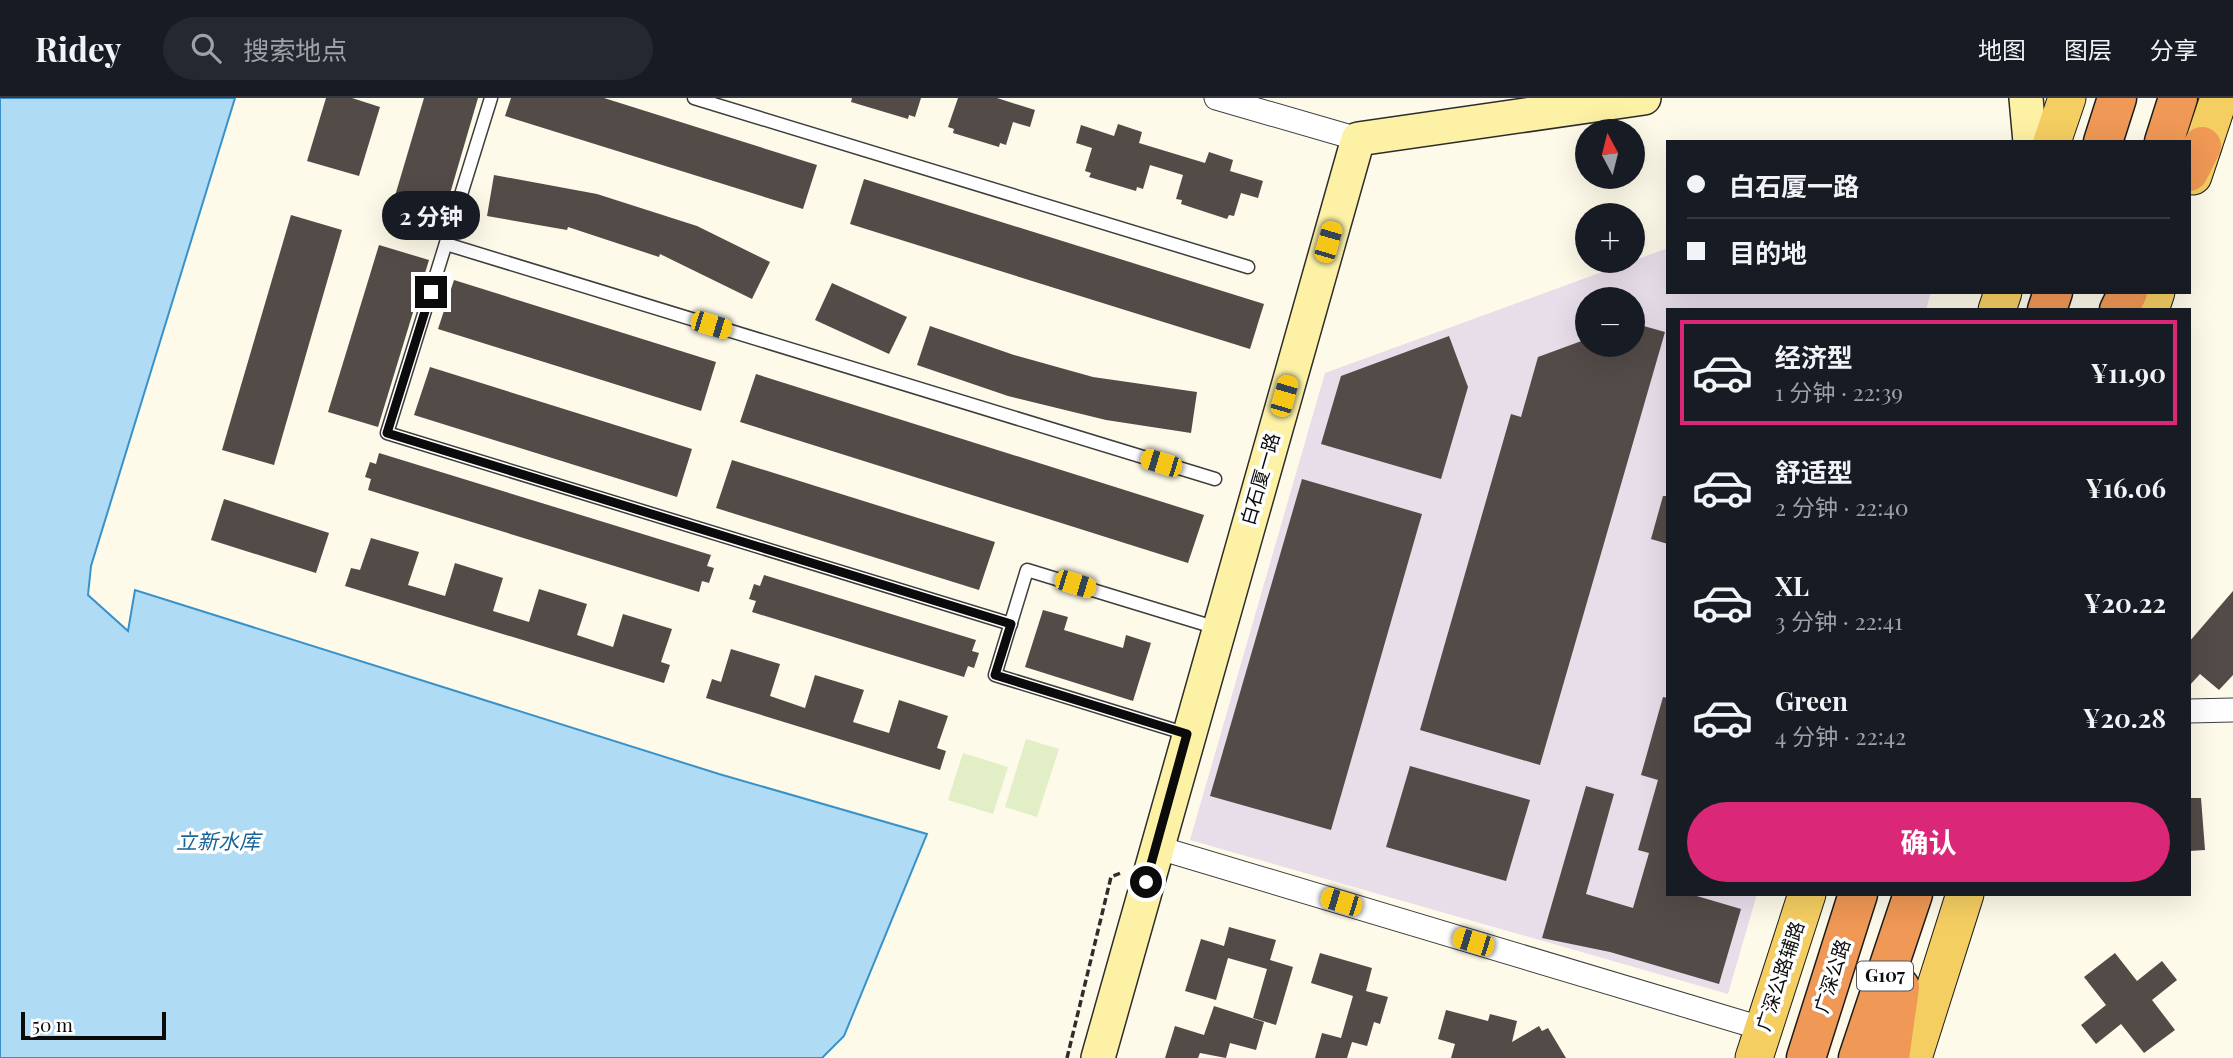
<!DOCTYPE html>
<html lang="zh">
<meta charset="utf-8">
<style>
:root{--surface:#171b24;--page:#242831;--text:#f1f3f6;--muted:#9ea1a6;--line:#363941;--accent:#db2777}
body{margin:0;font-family:"Playfair Display","Noto Sans SC",serif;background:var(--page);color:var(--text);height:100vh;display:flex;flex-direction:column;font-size:26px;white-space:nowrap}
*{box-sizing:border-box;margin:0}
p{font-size:23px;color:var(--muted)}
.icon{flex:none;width:38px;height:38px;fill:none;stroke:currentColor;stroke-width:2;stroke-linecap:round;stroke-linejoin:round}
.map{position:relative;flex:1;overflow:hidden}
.sheet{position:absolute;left:1666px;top:210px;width:525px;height:588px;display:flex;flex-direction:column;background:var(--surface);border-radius:0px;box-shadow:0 7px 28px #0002}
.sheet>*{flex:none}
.guide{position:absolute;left:1666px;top:42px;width:525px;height:154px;border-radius:0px;box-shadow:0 7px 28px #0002;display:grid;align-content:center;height:154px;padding:0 21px;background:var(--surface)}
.needle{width:46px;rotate:353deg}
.fabs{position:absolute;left:1575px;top:21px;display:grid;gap:14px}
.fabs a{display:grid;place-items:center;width:70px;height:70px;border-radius:50%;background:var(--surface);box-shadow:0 7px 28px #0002;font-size:35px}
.scale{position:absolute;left:21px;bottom:18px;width:145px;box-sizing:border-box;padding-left:7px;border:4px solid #0b0b0b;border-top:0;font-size:19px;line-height:24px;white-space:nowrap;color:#0b0b0b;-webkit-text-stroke:5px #fff;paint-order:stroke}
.end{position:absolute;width:32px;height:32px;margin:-16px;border:9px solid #0b0b0b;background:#fff;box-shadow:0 0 0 4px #fff}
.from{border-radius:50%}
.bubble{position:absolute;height:49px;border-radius:24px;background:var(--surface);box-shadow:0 7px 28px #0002;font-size:23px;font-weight:700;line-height:49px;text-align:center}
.car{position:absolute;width:21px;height:42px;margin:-21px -10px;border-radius:9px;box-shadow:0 0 5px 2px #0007;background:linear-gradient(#f5c518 24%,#345 0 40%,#f5c518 0 76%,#345 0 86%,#f5c518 0)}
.guide b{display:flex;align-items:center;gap:24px;height:66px;font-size:26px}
.guide b+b{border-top:2px solid var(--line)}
.guide i{width:18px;height:18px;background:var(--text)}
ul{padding:12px 0 0;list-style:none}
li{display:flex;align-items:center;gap:21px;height:105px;margin:0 14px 10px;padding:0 7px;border:4px solid transparent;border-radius:0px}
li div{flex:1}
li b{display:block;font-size:26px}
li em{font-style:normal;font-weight:700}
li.on{border-color:var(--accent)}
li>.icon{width:63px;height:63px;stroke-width:1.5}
.primary-button{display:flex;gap:14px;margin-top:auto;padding:14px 21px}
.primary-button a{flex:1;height:80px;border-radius:42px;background:var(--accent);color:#fff;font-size:28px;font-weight:700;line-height:80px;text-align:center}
header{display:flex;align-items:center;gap:42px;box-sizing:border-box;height:98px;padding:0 35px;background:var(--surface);border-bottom:2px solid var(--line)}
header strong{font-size:33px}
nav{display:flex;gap:38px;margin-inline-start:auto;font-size:24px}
.search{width:490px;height:63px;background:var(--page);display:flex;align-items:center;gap:18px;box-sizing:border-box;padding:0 24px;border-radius:38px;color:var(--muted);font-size:26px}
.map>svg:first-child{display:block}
.industrial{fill:#e8deea;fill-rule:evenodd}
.pitch{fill:#e1eec6}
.water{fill:#afdcf4;stroke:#3892c9;stroke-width:2}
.building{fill:#534b47}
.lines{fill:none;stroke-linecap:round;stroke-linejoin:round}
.lane-casing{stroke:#3e3e3e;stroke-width:15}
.street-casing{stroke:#3e3e3e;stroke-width:25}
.secondary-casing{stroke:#2d2d2d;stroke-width:36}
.primary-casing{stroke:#1c1c1c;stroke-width:39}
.highway-casing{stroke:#1c1c1c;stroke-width:41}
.path{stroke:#2d2d2d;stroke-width:3.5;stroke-dasharray:7 3.5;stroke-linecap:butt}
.lane{stroke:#fff;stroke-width:12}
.street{stroke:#fff;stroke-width:23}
.secondary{stroke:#fdf1a5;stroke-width:33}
.primary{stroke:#f5ce62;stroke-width:37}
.highway{stroke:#f09855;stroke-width:38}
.route{stroke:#0b0b0b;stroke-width:9}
.labels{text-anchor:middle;stroke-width:7;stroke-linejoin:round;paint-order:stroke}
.shield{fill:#fff;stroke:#545454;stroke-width:2}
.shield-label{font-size:18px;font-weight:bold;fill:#0b0b0b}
.street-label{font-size:19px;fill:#0b0b0b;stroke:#fff}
.water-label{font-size:21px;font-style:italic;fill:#186398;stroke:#fff}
</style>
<header>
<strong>Ridey</strong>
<div class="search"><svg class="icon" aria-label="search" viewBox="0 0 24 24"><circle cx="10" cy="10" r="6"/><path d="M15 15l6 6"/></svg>搜索地点</div>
<nav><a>地图</a><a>图层</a><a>分享</a></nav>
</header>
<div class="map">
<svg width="2233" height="960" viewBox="0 0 2233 960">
<rect width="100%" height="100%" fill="#fefae9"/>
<!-- industrial -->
<path class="industrial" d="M1668 150V194H1931L1926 212H1668V796H1757L1728 896 1190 742 1325 275ZM1587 201H1633V247H1587Z"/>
<!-- pitch -->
<g class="pitch">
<path d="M1026 641 1059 651 1037 719 1005 709Z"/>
<path d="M963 655 1008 669 993 716 948 702Z"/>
</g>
<!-- water -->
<path class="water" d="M0 0H235L91 468 88 497 128 533 135 492 719 676 927 736 844 938 822 960H0Z"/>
<!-- building -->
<g class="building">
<path d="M326 0H352L380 9 359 78 307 63Z"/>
<path d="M424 0H478L442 123 392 108Z"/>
<path d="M511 0H604L817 67 803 111 505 18Z"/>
<path d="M852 0H921L915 19 909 17 908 21 851 4Z"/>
<path d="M958 0H997L1035 12 1030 29 1013 24 1006 47 1000 45 999 49 953 35 954 31 948 29Z"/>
<path d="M1118 26 1142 34 1139 45 1205 65 1209 54 1233 62 1230 73 1263 83 1258 100 1241 95 1234 118 1229 117 1227 121 1181 106 1182 102 1176 101 1183 77 1150 67 1143 91 1137 89 1136 93 1089 79 1091 75 1085 73 1092 50 1076 45 1081 27 1114 38Z"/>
<path d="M494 77 597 96 697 128 770 164 752 201 660 156 659 159 568 129 567 132 487 118Z"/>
<path d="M864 81 1264 206 1250 251 850 126Z"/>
<path d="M291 117 342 132 274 367 222 352Z"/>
<path d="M379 147 429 162 378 329 328 314Z"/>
<path d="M454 182 716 264 701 313 438 231Z"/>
<path d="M832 185 907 219 889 256 815 222Z"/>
<path d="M1633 225 1665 234 1540 667 1420 632 1511 316 1521 319 1538 259 1587 241V247H1633Z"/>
<path d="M930 228 1014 257 1093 279 1197 294 1191 335 1106 322 1008 298 917 267Z"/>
<path d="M1449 238 1468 289 1441 381 1321 346 1341 278Z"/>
<path d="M430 269 692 351 677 399 414 317Z"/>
<path d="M756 276 1204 417 1188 465 740 324Z"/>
<path d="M379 355 711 457 707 468 714 470 709 485 702 483 699 494 368 392 371 381 365 379 370 364 376 366Z"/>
<path d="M732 362 995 444 979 492 716 410Z"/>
<path d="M1302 381 1422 416 1331 732 1210 698Z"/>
<path d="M1663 398H1668V446L1651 441Z"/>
<path d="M224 401 329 435 316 475 211 442Z"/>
<path d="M371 440 419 454 408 487 445 498 455 465 503 480 493 513 529 524 539 491 587 506 577 537 613 549 623 516 672 531 661 564 670 567 664 585 345 488 351 470 360 472Z"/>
<path d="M764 477 976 542 972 553 979 555 974 570 968 568 964 579 752 514 756 503 749 501 754 486 760 488Z"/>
<path d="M2233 493V577L2219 592 2200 576 2189 588V544Z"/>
<path d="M1043 512 1068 519 1064 532 1123 550 1126 537 1151 545 1133 603 1025 569Z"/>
<path d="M731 551 780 566 770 598 805 610 815 577 864 592 853 624 889 635 899 602 948 618 937 650 946 653 940 672 706 600 712 581 721 584Z"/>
<path d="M1663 599 1668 600V796H1690L1741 811 1719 886 1610 854 1542 840 1586 688 1614 696 1586 796 1633 810 1649 755 1638 752 1658 682 1641 677Z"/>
<path d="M1410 668 1530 702 1506 783 1386 749Z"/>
<path d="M2189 700H2201L2205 752 2189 753Z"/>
<path d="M1229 829 1276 842 1270 862 1293 869 1276 927 1253 920 1267 871 1228 860 1216 902 1185 893 1201 841 1224 848Z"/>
<path d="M1320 855 1372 870 1366 893 1388 899 1380 926 1374 924 1367 948 1352 944 1347 960H1315L1322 935 1341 940 1353 898 1311 885Z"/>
<path d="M2115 855 2137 883 2162 863 2177 882 2152 902 2175 932 2144 955 2121 926 2096 946 2081 927 2106 907 2084 879Z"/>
<path d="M1214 908 1264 924 1256 952 1230 945 1226 960 1200 955 1198 960H1165L1175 928 1204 937Z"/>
<path d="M1446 912 1488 923 1490 916 1517 923 1512 944 1539 928 1542 933 1548 930 1566 960H1451L1455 946 1438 941Z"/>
</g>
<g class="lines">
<!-- lane casing -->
<g class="lane-casing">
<g id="lane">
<path d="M491 0 387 335 1011 526"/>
<path d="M694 0 1248 169"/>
<path d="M446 146 1215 381"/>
<path d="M1187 636 995 577 1027 472 1217 530"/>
</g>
</g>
<!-- street casing -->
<g class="street-casing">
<g id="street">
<path d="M1216 0 1358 41"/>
<path d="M2189 613 2233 612"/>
<path d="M1156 749 1764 931"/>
</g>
</g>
<!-- secondary casing -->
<g class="secondary-casing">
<g id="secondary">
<path d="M2026 0 2030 44"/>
<path d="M1098 960 1358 41 1644 0"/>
</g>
</g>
<!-- primary casing -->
<g class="primary-casing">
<g id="primary">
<path d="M2052 44 2067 0"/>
<path d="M2193 78 2219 0"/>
<path d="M1997 212 2003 194"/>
<path d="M2150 212 2156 194"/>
<path d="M1754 960 1807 796"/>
<path d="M1913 960 1965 796"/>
</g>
</g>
<!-- highway casing -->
<g class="highway-casing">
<g id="highway">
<path d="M2103 44 2117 0"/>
<path d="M2164 44 2178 0"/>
<path d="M2189 74 2202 48"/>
<path d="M2047 212 2053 194"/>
<path d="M2119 212 2128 194"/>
<path d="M1806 960 1858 796"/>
<path d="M1858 960 1913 796"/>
<path d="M1890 960 1900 889"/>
</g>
</g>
<!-- path -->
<path class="path" d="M1067 960 1111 779 1123 774"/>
<!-- lane -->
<use href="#lane" class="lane"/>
<!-- street -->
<use href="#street" class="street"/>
<!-- secondary -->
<use href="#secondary" class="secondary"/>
<!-- primary -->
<use href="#primary" class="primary"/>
<!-- highway -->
<use href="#highway" class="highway"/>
</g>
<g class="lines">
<!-- route -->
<path class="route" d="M431 194 387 335 1011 526 995 577 1187 636 1146 784"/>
</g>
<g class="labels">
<!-- shield labels -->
<rect class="shield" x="1857" y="863.5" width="56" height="29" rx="5"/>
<g class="shield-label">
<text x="1885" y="884">G107</text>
</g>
<!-- street labels -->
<g class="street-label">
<text transform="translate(1260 381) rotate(-74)" y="7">白石厦一路</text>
<text transform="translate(1780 878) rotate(-72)" y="7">广深公路辅路</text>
<text transform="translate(1832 878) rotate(-72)" y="7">广深公路</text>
</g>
<!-- water labels -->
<g class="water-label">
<text x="218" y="751">立新水库</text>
</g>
</g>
</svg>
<div class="fabs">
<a><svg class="needle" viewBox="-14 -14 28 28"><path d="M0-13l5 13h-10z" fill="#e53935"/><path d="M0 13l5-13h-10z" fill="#9ea1a6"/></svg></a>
<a>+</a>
<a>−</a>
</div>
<div class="scale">50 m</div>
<i class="end from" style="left:1146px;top:784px"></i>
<i class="end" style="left:431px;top:194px"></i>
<div class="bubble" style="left:382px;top:93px;width:98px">2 分钟</div>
<i class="car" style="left:1328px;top:144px;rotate:16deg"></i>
<i class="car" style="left:711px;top:227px;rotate:107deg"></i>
<i class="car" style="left:1284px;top:298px;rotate:16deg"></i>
<i class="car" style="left:1161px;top:365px;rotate:287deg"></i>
<i class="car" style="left:1075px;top:486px;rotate:107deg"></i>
<i class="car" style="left:1341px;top:804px;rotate:287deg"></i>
<i class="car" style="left:1473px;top:844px;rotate:287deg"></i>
<div class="guide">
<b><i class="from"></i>白石厦一路</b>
<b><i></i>目的地</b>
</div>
<section class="sheet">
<ul>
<li class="on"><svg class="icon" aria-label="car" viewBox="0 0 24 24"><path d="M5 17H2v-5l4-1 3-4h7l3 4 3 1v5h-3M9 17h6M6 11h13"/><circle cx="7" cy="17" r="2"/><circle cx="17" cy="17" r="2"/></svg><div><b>经济型</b><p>1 分钟 · 22:39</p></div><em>¥11.90</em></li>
<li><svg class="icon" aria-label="car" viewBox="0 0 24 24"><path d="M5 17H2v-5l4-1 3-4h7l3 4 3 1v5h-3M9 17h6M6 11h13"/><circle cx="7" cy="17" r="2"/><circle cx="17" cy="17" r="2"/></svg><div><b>舒适型</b><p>2 分钟 · 22:40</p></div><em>¥16.06</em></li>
<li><svg class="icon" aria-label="car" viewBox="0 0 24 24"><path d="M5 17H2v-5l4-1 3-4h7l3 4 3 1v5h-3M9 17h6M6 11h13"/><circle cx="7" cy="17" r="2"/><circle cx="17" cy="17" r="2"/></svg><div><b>XL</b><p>3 分钟 · 22:41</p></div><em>¥20.22</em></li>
<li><svg class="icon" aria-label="car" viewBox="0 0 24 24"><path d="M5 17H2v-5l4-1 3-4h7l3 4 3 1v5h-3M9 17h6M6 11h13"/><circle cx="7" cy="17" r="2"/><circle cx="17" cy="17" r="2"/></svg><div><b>Green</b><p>4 分钟 · 22:42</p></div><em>¥20.28</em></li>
</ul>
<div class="primary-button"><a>确认</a></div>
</section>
</div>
